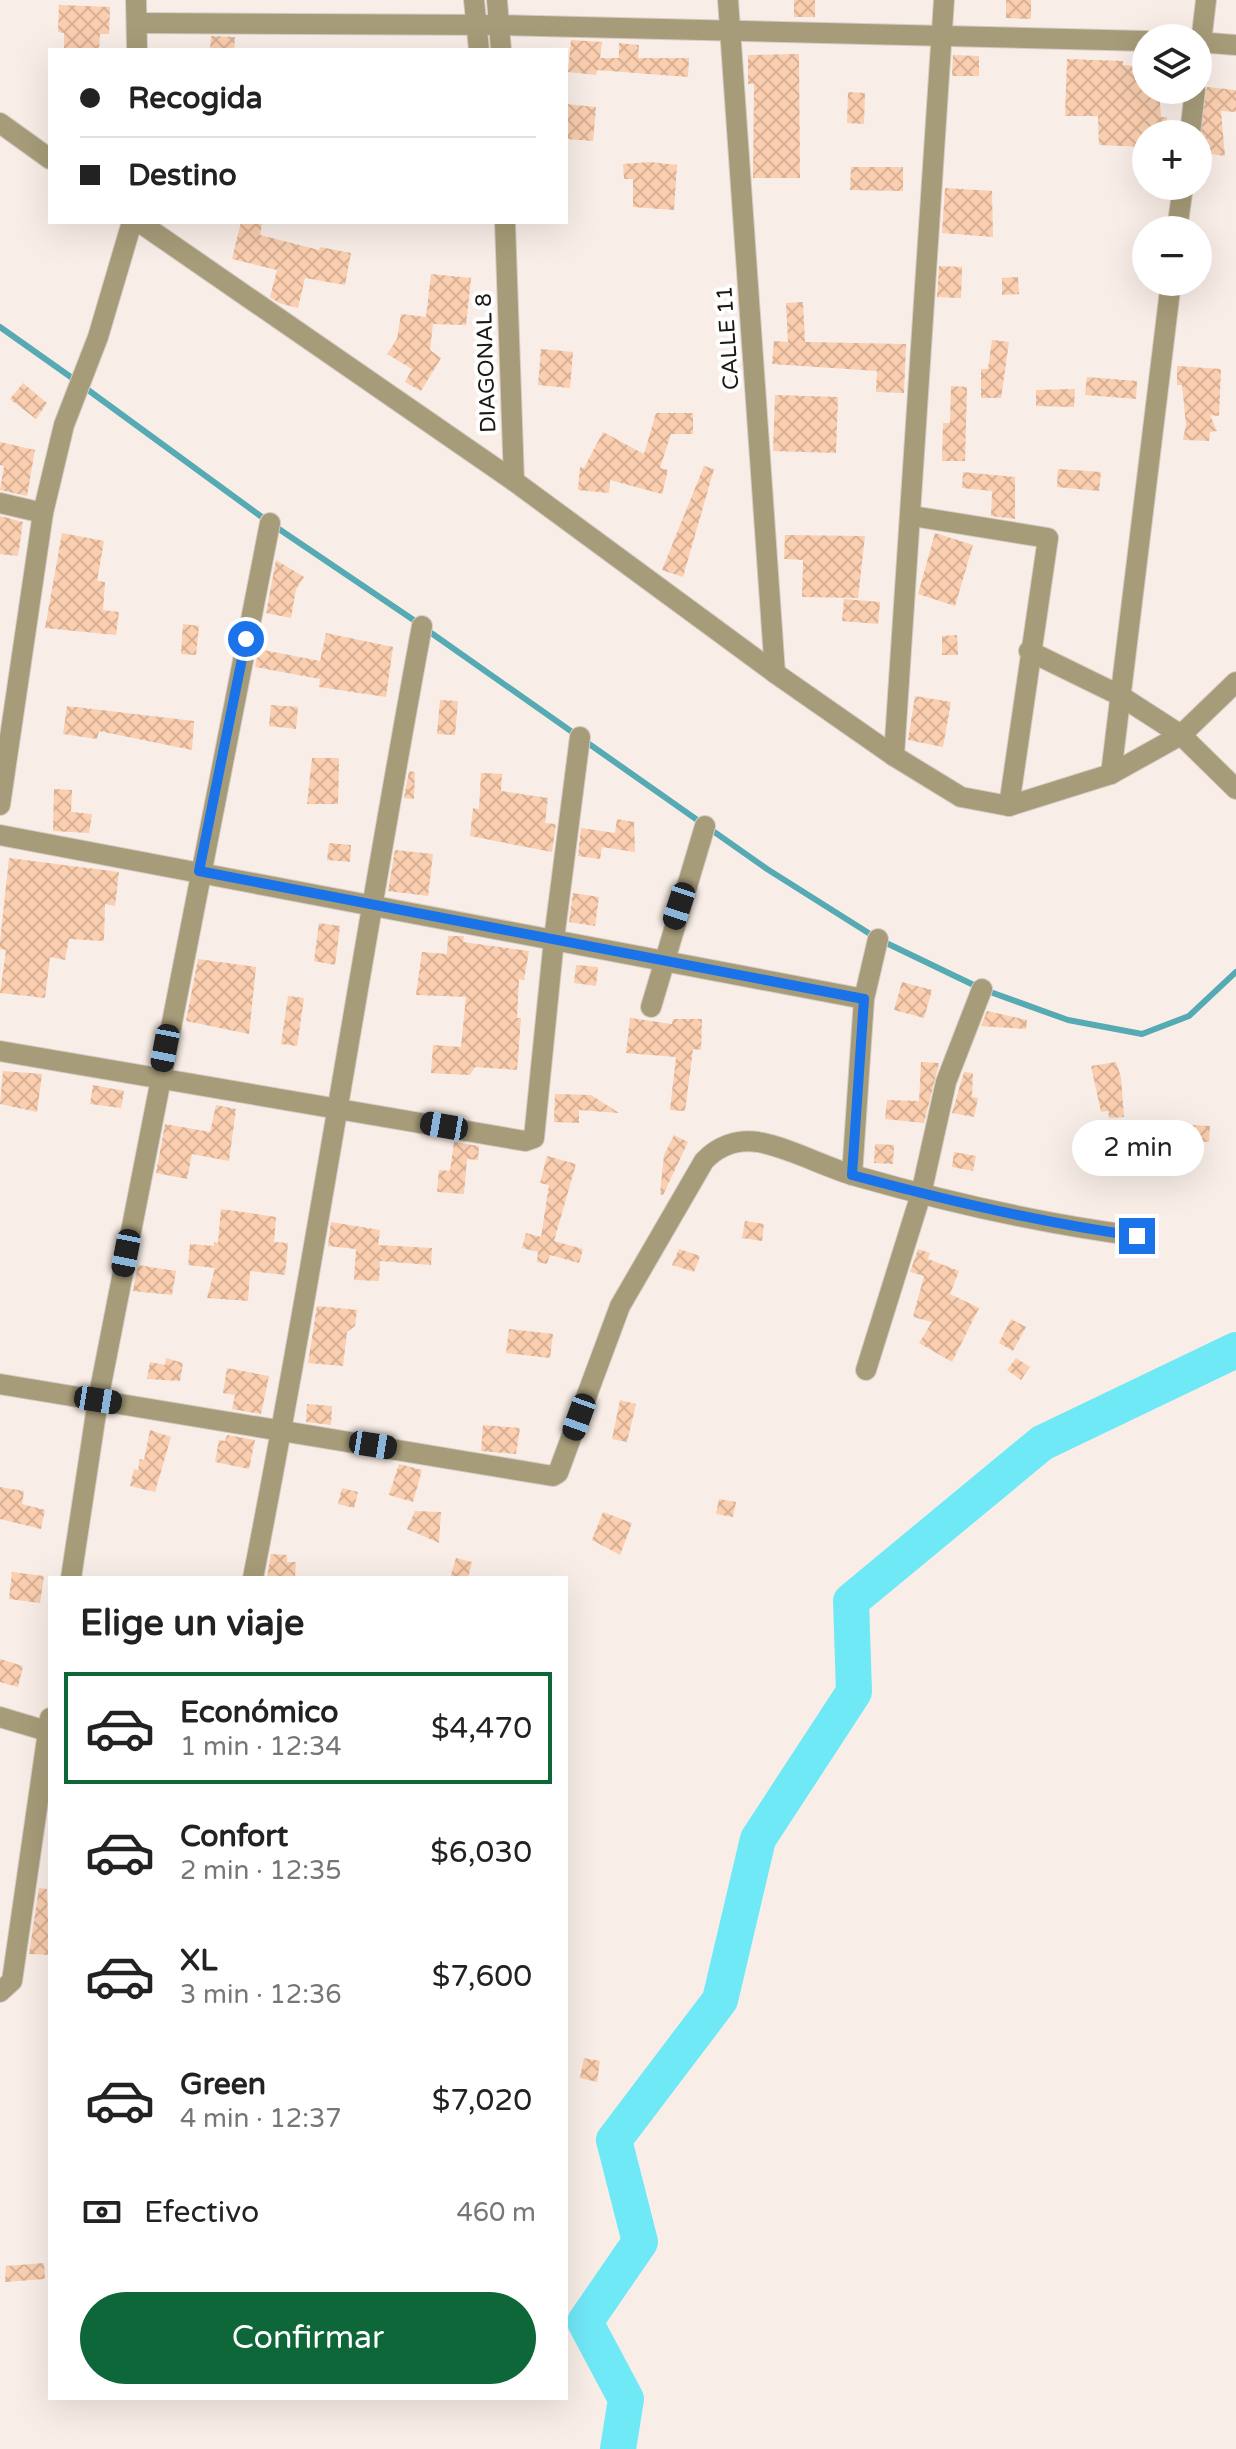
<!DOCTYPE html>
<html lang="es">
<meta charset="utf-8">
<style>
:root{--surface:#fff;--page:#f2f2f2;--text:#222;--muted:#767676;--line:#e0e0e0;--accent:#0e6739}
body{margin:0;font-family:"Varela Round",sans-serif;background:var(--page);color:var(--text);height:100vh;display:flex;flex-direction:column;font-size:30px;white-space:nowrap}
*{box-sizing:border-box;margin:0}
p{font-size:26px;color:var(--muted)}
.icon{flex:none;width:44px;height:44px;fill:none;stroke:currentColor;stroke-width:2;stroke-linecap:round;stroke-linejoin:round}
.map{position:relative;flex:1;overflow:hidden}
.panel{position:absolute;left:48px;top:1576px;width:520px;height:824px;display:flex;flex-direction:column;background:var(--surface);border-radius:0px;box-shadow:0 8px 32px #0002}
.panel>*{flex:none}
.guide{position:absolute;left:48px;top:48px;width:520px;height:176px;border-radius:0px;box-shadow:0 8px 32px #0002;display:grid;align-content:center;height:176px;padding:0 32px;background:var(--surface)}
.controls{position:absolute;left:1132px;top:24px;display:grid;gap:16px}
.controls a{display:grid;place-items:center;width:80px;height:80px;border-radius:50%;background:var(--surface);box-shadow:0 8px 32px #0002;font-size:40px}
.end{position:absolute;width:36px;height:36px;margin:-18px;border:10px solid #1a73e8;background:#fff;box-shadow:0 0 0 4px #fff}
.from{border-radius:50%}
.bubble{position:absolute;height:56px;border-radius:28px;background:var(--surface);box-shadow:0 8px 32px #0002;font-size:26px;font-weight:600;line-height:56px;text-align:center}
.car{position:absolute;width:24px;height:48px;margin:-24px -12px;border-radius:10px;box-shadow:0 0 6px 2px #0007;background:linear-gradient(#222 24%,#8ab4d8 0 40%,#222 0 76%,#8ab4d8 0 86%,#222 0)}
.guide b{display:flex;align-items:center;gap:28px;height:76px;font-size:30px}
.guide b+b{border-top:2px solid var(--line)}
.guide i{width:20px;height:20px;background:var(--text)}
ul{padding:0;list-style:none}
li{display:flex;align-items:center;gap:24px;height:112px;margin:0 16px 12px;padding:0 16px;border:4px solid transparent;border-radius:0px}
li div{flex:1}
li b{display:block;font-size:30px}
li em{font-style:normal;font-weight:600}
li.active{border-color:var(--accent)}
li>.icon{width:72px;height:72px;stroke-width:1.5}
h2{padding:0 32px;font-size:36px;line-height:96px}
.pay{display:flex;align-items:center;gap:20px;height:88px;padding:0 32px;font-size:30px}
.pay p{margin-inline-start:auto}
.cta{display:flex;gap:16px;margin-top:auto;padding:16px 32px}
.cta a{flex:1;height:92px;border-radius:48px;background:var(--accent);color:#fff;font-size:32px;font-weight:600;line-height:92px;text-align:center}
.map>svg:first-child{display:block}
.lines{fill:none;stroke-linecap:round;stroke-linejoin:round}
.stream{stroke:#56aab3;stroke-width:6}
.river{stroke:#70e9f7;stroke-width:36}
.building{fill:url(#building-cross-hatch)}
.minor-casing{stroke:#d5ccc5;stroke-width:22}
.minor{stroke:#a79c79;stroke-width:20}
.route{stroke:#1a73e8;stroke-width:10}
.labels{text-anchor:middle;stroke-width:8;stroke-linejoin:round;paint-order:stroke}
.street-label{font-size:22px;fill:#1b1815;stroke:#fff}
</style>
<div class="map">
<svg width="1236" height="2449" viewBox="0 0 1236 2449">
<defs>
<pattern id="building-cross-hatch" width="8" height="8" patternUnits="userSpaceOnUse" patternTransform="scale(2)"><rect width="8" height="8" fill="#faceae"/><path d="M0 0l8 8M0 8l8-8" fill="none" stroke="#d6b095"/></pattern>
</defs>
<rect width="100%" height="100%" fill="#f9eee7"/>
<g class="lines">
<!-- stream -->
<g class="stream">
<path d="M0 327 75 380"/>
<path d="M84 387 270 523 418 623"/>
<path d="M427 630 767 869 878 939 982 989 1068 1020 1142 1034 1189 1016 1236 972"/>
</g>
<!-- river -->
<path class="river" d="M618 2449 626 2399 585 2322 640 2242 614 2140 720 2000 758 1839 854 1692 851 1601 1042 1443 1236 1350"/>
</g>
<!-- building -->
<g class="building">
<rect x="794" y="0" width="21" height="17"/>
<path d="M1006 0H1031V19L1006 18Z"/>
<path d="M59 5 110 7 109 34H100L99 50H64V33L58 32Z"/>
<path d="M211 36 235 37 234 50H210Z"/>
<path d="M571 40 602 42 600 58H619V43L639 45 638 58H689L688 77 597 70 596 75 568 72Z"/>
<path d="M799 54 800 178H753L754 84H748V55Z"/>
<path d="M953 55 979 56V76H952Z"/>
<path d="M1067 59 1123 61V65L1146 67V90H1159L1161 117H1167L1166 134H1146V147L1099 145 1098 116H1065Z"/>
<path d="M1207 87 1236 90V112L1221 111 1225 156 1198 152Z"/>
<path d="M848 92 865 93 864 124 847 123Z"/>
<path d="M566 104 596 107 593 141 566 139Z"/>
<path d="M650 162 677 165 674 210 633 207V179H624L623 164Z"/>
<path d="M851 167H903V191L850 190Z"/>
<path d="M945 188 992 191 993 237 942 233Z"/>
<path d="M241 222 262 224 260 235 319 250 320 247 351 253 345 285 305 278 298 308 279 303 270 297 277 270 232 259Z"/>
<path d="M939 266 962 267 961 298 937 297Z"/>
<path d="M431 274 471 278 466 325 433 324 430 350 441 358 421 391 405 382 412 369 387 354 397 339 401 314 426 317Z"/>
<path d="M1018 277 1019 294 1002 295V278Z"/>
<path d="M803 302 805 342 906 344 904 393 876 392 877 371 772 364 774 341 788 342 786 303Z"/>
<path d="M992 340 1009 342 1001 398H981V369H988Z"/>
<path d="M541 349 573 352 570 388 538 385Z"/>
<path d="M1177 366 1221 369 1219 416 1210 415 1217 431 1210 432 1209 441 1183 440 1186 424 1182 385H1177Z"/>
<path d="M1087 377 1137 381 1136 399 1085 395Z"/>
<path d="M23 383 47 403 36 419 10 399Z"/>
<path d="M951 386 967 387 965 461H942L943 423H950Z"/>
<path d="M1075 389 1074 407 1036 406V390Z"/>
<path d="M775 395 838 397 836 453 773 451Z"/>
<path d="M656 413H693V434H671L660 468 668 470 662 494 610 480 609 493 578 490 580 467 584 468 603 432 644 454Z"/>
<path d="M0 442 35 450 27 496 0 490 4 466 0 465Z"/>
<path d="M704 466 714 469 683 577 662 570Z"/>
<path d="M1058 469 1101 472 1099 491 1057 487Z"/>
<path d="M963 472 1015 477V519L991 516 992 491 962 488Z"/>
<path d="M0 516 23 522 18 556 0 554Z"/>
<path d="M62 533 104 541 97 581 105 582 103 610 119 612 116 635 45 628Z"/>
<path d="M935 533 973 545 955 606 918 594Z"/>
<path d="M785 535 865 536 858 598 802 597 803 560 784 559Z"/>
<path d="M276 560 304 577 296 589 291 618 266 613Z"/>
<path d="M844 599 880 602 878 624 842 621Z"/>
<path d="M183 624 199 626 196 655 181 654Z"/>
<path d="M326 633 393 647 386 697 319 687 320 679 255 667 258 649 320 661Z"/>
<path d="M957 635 958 655H942V636Z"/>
<path d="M915 696 951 702 943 747 908 740Z"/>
<path d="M440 700 458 701 455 735 437 734Z"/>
<path d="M271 705 298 707 296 729 269 726Z"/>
<path d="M67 706 194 721 192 750 99 731 97 739 63 734Z"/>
<path d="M312 758H339L338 804H307Z"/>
<path d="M409 771 415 772 414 799 404 798Z"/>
<path d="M481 773 502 774 501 791 548 798 545 823 556 824 552 852 470 836 473 808 479 809Z"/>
<path d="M54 789 72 790 71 812 92 814 89 833 53 831Z"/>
<path d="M617 819 634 822 635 852 602 847 600 859 578 856 581 828 615 833Z"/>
<path d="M329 843 351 845 350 862 327 860Z"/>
<path d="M395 850 433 854 428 896 388 891Z"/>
<path d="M9 858 119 872 115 906 105 904 104 941 69 939 65 960 50 957 45 998 0 993 6 950 0 949V942Z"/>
<path d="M573 893 599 897 595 926 569 922Z"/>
<path d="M319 923 340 926 335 965 314 961Z"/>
<path d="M448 936H464L463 942 529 951 524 980 519 979 517 1018H521L517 1070 475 1067 470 1075 431 1073 433 1045 461 1047 466 997 416 995 422 952 447 954Z"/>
<path d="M198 959 256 967 249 1034 186 1021Z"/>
<path d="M576 965 598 967 596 986 574 983Z"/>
<path d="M902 982 932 990 924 1018 894 1010Z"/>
<path d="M288 996 304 998 297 1046 281 1044Z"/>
<path d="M987 1011 1027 1020 1026 1029 981 1026Z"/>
<path d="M630 1018 672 1024 673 1019H702L701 1050 693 1049 685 1111 670 1110 676 1057 626 1053Z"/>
<path d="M921 1062 939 1063 924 1123 885 1119 887 1100 919 1101Z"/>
<path d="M1116 1062 1121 1077 1124 1117 1109 1118 1108 1111 1101 1112 1091 1066Z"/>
<path d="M3 1071 42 1074 37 1112 0 1104Z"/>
<path d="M964 1072 973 1073 972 1097 978 1098 974 1117 952 1113Z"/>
<path d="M93 1085 124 1091 121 1108 90 1104Z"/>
<path d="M555 1094 591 1095 619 1113 579 1110V1123L554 1122Z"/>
<path d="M216 1105 236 1109 229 1161 192 1154 187 1179 156 1173 165 1124 210 1132Z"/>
<path d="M1192 1125 1210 1126 1209 1142 1191 1141Z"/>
<path d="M674 1135 688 1142 663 1195 660 1194 664 1155Z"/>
<path d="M454 1142 479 1146 478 1160 467 1159 464 1194 437 1192 439 1170 450 1171Z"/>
<path d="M875 1144 894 1145 893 1164 874 1163Z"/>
<path d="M954 1152 976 1156 973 1171 952 1167Z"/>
<path d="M547 1156 576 1164 554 1241 583 1249 579 1263 550 1255 547 1264 537 1262 538 1252 522 1248 526 1233 541 1237 549 1185 540 1183Z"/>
<path d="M221 1209 276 1217 274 1242 288 1243 285 1275 250 1271 248 1301 207 1298 215 1268 188 1265 190 1244 214 1246V1242L218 1243Z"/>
<path d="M745 1221 764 1224 762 1241 742 1238Z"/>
<path d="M331 1222 380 1230 378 1245 432 1248 431 1265 380 1261 379 1281 354 1280 356 1249 328 1246Z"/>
<path d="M679 1249 700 1256 694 1272 672 1265Z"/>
<path d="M918 1249 930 1253 928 1259 959 1271 950 1294 979 1308 952 1362 919 1343 932 1322 913 1317 924 1276 910 1272Z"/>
<path d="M138 1265 176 1271 172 1295 133 1291Z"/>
<path d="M317 1306 357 1310 355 1326 347 1332 343 1366 308 1363Z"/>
<path d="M1011 1319 1026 1327 1013 1351 999 1343Z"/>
<path d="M509 1329 553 1334 550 1358 506 1353Z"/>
<path d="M166 1358 183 1363 180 1381 147 1379 150 1362 165 1365Z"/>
<path d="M1016 1358 1030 1367 1021 1380 1007 1370Z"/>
<path d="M227 1368 269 1376 261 1414 232 1409 235 1395 223 1393Z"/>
<path d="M620 1400 636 1404 627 1442 612 1439Z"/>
<path d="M307 1404 332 1406 331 1425 306 1422Z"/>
<path d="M483 1425 520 1428 516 1454 481 1451Z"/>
<path d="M150 1430 171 1437 155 1492 130 1486 134 1469 138 1470 140 1459 144 1460Z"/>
<path d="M227 1435 255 1440 249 1469 215 1462 219 1440 225 1441Z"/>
<path d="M399 1464 422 1470 413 1502 389 1495Z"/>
<path d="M0 1487 24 1491 22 1504 45 1510 41 1529 0 1519Z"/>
<path d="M342 1488 358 1492 354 1508 338 1504Z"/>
<path d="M719 1499 736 1502 733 1517 716 1514Z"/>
<path d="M415 1511 441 1512 439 1543 407 1529Z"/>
<path d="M603 1512 632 1523 620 1555 592 1540Z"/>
<path d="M271 1554 287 1555V1562H296L295 1578H267Z"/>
<path d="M456 1558 472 1562 468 1578H450Z"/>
<path d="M12 1572 44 1576 40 1603 9 1599Z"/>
<path d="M0 1659 23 1666 18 1687 0 1682Z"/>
<path d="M39 1888 47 1889 49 1955 29 1954Z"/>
<path d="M584 2058 600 2061 597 2082 580 2078Z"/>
<path d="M44 2263 45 2279 5 2282 6 2266Z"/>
</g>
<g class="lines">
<!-- minor casing -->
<g class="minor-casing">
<g id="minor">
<path d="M136 0 137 50"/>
<path d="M474 0 479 50"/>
<path d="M497 0 501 50"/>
<path d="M728 0 775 673"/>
<path d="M138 23 499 25 1146 41"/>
<path d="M1198 42 1236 45"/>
<path d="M1198 68 1206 0"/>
<path d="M0 123 50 159"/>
<path d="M1190 134 1195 90"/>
<path d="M139 222 514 481 775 673 894 756 961 797 1009 806 1111 774 1181 735 1236 682"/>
<path d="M505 222 514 481"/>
<path d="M1177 230 1183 186"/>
<path d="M0 503 43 513"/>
<path d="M912 516 1048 538 1009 806"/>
<path d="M1029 651 1119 695 1181 735 1236 789"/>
<path d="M894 756 944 0"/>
<path d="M1111 774 1171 282"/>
<path d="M0 805 43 513 64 425 98 337 132 222"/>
<path d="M0 835 864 999 878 939"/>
<path d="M651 1007 705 826"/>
<path d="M0 1051 525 1141 534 1138 554 939 580 737"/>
<path d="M852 1175 864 999"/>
<path d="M866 1370 921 1194 946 1082 982 989"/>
<path d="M0 1384 553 1476 558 1473 620 1306 704 1161C718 1146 737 1139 758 1142 791 1148 824 1167 856 1176 947 1202 1043 1224 1137 1236"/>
<path d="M71 1578 98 1400 270 523"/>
<path d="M253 1578C315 1262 363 943 422 626"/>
<path d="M0 1717 50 1732"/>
<path d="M0 1992 12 1981 50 1718"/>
</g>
</g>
<!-- minor -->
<use href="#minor" class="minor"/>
</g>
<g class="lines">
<!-- route -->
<path class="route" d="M246 639 199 871 864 999 852 1175C945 1200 1041 1223 1137 1236"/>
</g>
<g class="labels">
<!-- street labels -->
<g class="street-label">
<text transform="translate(727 338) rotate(-94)" y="8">CALLE 11</text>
<text transform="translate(485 363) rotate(-92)" y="8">DIAGONAL 8</text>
</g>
</g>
</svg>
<div class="controls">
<a><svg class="icon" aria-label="layers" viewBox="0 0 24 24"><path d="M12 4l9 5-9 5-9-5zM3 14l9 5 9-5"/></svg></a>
<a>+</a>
<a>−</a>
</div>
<i class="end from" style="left:246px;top:639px"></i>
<i class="end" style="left:1137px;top:1236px"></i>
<div class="bubble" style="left:1072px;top:1120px;width:132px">2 min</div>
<i class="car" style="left:679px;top:906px;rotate:198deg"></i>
<i class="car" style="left:165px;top:1048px;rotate:191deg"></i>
<i class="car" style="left:444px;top:1126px;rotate:280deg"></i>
<i class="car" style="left:126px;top:1253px;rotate:191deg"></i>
<i class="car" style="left:98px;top:1400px;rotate:99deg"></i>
<i class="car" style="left:579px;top:1417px;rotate:200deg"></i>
<i class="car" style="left:373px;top:1445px;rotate:99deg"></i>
<div class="guide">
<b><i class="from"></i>Recogida</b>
<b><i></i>Destino</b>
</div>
<section class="panel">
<h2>Elige un viaje</h2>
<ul>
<li class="active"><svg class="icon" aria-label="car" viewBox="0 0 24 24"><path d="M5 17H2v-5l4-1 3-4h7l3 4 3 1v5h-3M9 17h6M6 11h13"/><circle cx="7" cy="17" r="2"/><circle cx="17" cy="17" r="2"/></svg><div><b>Económico</b><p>1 min · 12:34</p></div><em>$4,470</em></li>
<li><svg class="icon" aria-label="car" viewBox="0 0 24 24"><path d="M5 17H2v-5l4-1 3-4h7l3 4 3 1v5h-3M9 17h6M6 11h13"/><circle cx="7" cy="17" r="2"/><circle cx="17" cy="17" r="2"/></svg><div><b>Confort</b><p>2 min · 12:35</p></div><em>$6,030</em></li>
<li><svg class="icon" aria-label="car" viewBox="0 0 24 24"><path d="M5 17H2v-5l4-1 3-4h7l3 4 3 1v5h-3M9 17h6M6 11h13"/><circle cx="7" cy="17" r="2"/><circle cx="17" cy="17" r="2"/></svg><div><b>XL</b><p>3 min · 12:36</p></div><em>$7,600</em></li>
<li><svg class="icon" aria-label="car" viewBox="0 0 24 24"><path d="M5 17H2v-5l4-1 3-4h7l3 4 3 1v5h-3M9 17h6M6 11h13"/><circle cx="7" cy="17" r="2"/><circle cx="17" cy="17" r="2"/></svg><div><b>Green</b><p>4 min · 12:37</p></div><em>$7,020</em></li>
</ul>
<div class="pay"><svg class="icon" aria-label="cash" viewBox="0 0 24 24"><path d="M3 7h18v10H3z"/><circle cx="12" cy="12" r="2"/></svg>Efectivo<p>460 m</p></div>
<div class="cta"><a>Confirmar</a></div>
</section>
</div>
